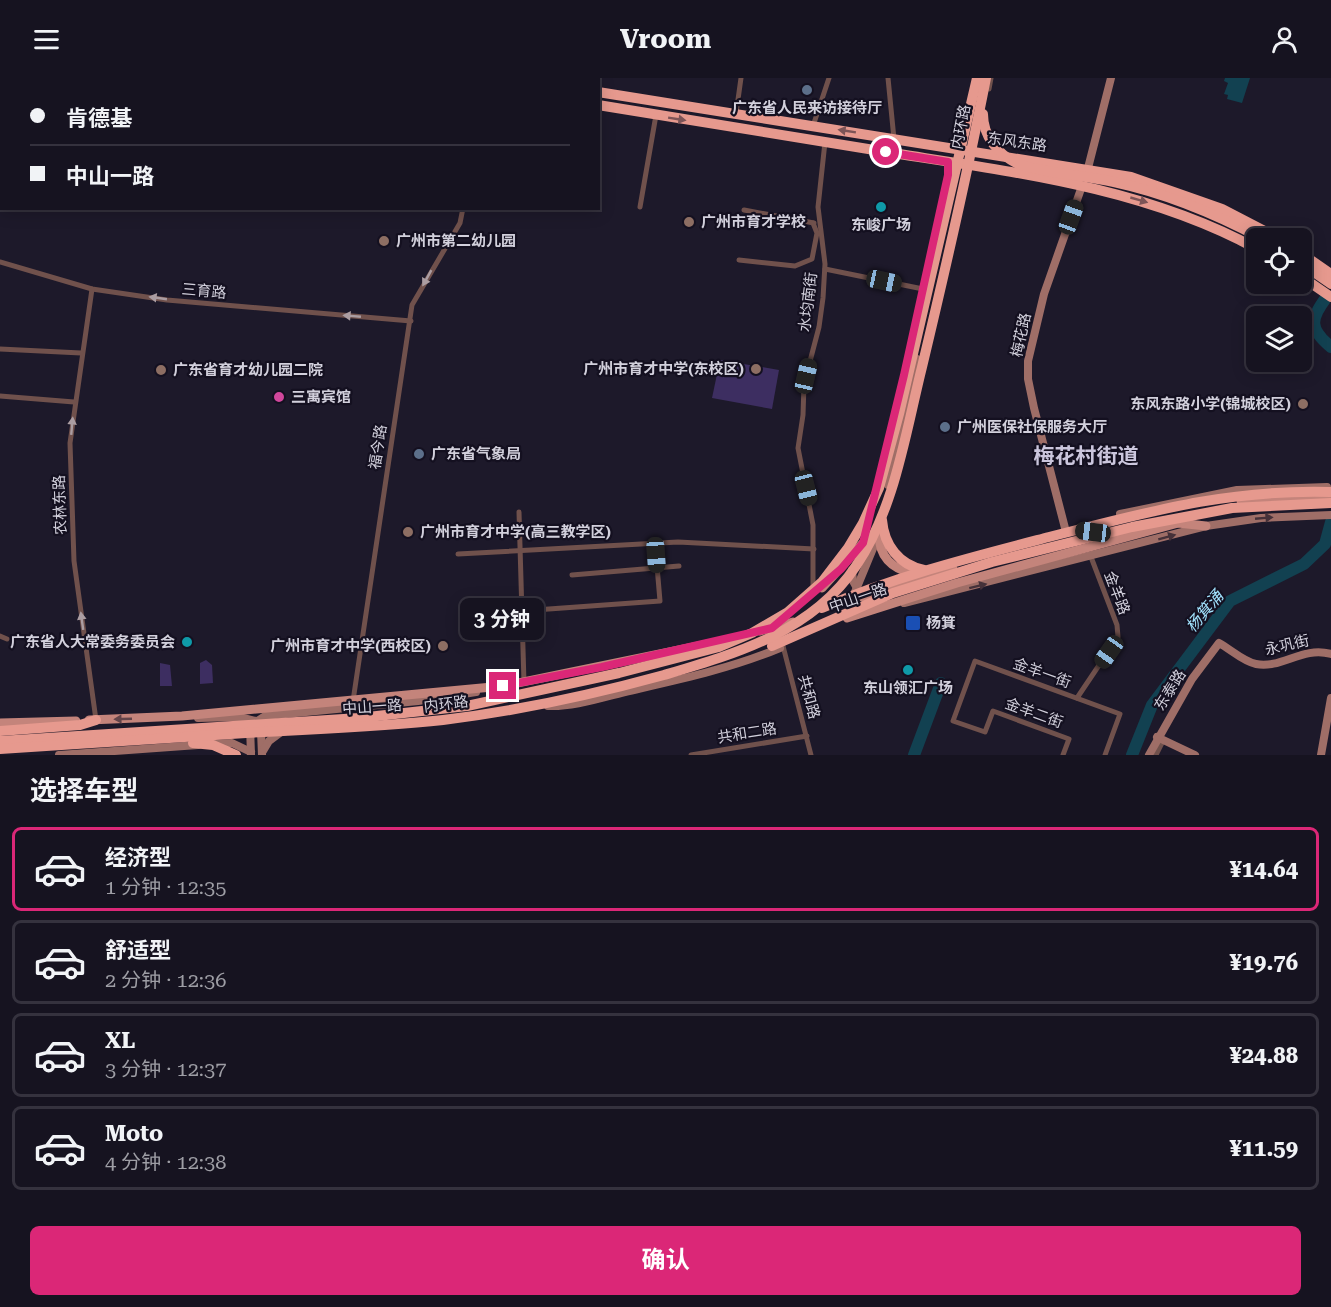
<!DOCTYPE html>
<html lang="zh">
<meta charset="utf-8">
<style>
:root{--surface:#161320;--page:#1f1c29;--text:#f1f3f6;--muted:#9e9ea5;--line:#35323e;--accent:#db2777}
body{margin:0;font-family:"Roboto Serif","Noto Sans SC",serif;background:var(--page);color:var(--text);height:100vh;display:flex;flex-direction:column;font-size:22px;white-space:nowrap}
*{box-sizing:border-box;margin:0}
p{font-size:20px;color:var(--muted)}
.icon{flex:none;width:33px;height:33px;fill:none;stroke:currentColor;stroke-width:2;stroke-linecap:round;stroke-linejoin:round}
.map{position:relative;height:677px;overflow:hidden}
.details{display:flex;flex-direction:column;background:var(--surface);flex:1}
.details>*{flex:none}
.top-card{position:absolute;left:0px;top:0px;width:600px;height:132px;box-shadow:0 3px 15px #0003,0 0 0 2px var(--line);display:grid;align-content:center;height:132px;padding:0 30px;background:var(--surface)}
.fabs{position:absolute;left:1246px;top:150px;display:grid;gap:12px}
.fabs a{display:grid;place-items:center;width:66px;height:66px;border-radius:9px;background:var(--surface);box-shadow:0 3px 15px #0003,0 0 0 2px var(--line);font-size:30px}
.end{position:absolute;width:27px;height:27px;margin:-14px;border:8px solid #db2777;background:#fff;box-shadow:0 0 0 3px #fff}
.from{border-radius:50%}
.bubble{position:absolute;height:42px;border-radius:9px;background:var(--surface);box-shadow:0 3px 15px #0003,0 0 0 2px var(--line);font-size:20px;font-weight:700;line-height:42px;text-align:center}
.car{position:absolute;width:18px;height:36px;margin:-18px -9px;border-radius:8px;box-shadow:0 0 4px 2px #0007;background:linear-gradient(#222 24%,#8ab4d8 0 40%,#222 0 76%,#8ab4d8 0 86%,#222 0)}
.top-card b{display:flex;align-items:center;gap:21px;height:57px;font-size:22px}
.top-card b+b{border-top:2px solid var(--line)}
.top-card i{width:15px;height:15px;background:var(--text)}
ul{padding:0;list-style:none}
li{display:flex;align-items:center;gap:18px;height:84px;margin:0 12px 9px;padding:0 18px;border:3px solid var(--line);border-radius:9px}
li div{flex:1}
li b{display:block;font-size:22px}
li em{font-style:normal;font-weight:700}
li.selected{border-color:var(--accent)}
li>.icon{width:54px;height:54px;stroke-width:1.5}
h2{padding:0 30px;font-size:27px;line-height:72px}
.primary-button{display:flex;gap:12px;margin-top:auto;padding:12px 30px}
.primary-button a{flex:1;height:69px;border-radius:9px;background:var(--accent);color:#fff;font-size:24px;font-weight:700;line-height:69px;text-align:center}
header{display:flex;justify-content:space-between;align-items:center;height:78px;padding:0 30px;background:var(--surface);font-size:27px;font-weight:700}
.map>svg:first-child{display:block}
.green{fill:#3d2e61}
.water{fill:#124151}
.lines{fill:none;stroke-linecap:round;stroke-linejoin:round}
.river{stroke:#124151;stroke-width:12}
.street{stroke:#70514c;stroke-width:5}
.secondary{stroke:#9f6e67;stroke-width:8}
.primary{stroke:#c4847b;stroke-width:9}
.highway{stroke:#e6998e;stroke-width:10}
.highway-bridge{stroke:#e6998e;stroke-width:10}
.oneway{fill:#7d5457}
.oneway2{fill:#ab9da2}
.oneway3{fill:#453139}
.oneway4{fill:#634449}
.route{stroke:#db2777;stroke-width:8}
.service-dot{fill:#5c6f8a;stroke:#141020;stroke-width:2}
.culture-dot{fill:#0f9aa8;stroke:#141020;stroke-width:2}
.education-dot{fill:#8d6e63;stroke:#141020;stroke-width:2}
.hotel-dot{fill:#d1479c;stroke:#141020;stroke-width:2}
.transit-dot{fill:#1a4fb4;stroke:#141020;stroke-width:2}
.labels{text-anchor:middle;stroke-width:4.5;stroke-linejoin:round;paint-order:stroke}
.poi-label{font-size:15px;font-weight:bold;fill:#d2d0dc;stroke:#141020;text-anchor:start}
.street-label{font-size:15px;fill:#d2d0dc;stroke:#141020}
.water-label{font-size:16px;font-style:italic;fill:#a2e3fe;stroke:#141020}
.district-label{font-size:21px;font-weight:bold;fill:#cbc6dd;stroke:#141020}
</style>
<header><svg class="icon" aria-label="menu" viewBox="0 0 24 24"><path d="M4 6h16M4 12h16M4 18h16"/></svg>Vroom<svg class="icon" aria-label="person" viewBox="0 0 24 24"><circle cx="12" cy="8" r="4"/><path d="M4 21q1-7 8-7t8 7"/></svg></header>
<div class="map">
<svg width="1331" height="677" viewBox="0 0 1331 677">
<rect width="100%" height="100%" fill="#1d192a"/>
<!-- green -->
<g class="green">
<path d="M720 282 779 292 772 331 712 320Z"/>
<path d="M206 582 212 587 213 605 200 606V585Z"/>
<path d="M160 585 170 587 172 608H160Z"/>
</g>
<!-- water -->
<path class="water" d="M1225 0H1250L1242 25 1227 21 1228 17 1224 16 1228 5 1224 3Z"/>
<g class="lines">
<!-- river -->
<g class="river">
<path d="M1326 220C1310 241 1309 251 1331 269"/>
<path d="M914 677 941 605"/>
<path d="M1132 677 1152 627 1230 523 1304 486 1325 466 1331 444"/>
</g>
<!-- street -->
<g class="street">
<path d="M888 0 894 61"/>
<path d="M989 11 991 0"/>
<path d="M736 36 741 0"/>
<path d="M813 48 829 0"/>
<path d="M946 112 948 84"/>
<path d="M640 129 656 37"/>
<path d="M744 132 814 145"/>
<path d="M739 182 795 188 812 181 817 155 813 145"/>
<path d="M0 184 92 211 167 222 411 243"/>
<path d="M825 191 923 211"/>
<path d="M92 211 70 365 74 483 96 642"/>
<path d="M0 271 81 275"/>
<path d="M0 318 74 324"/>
<path d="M519 434 524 605"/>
<path d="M863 465 869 442"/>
<path d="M458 476 678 464 814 471"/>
<path d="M572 497 679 488"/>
<path d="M813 510V447L798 370 803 337 804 306 819 249 823 220 825 186 818 129 825 64"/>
<path d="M521 533 660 523 655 465"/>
<path d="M0 558 7 561"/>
<path d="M783 568 811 677"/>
<path d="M1077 620 1118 559 1117 547 1091 479"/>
<path d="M353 623 412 227 460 145 463 130"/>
<path d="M691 677 807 658"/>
<path d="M1063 677 1069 661 993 633 985 654 953 643 975 583 1120 636 1105 677"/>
<path d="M1156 677 1163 663"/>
</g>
<!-- secondary -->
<g class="secondary">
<path d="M13 2V0"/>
<path d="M19 2V0"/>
<path d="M53 2 54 0"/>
<path d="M0 11H2"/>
<path d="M0 76 2 70"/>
<path d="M1088 90 1111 0"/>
<path d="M0 95 2 90"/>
<path d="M888 407 917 281"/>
<path d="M1120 436 1237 412 1327 409"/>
<path d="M1065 450 1034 330 1028 301V283L1044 216 1082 108"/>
<path d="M852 492 853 503 862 519"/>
<path d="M855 514 879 456"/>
<path d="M904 525 1206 448 1261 440 1331 437"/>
<path d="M548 628C574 629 600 620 625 614 677 602 730 591 780 570"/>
<path d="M198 640 239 639 256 643 261 653 262 677"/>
<path d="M1157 659 1195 677"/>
<path d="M213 666 232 665 251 674"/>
<path d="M263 673 269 663 281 654"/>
<path d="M59 677 198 667"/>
<path d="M251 677 250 648 265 638 418 623 476 614"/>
<path d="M1149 677 1192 601 1219 565C1230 571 1244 584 1256 586 1282 591 1302 568 1331 576"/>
<path d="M1321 677 1331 620"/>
</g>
<!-- primary -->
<g class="primary">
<path d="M1241 423 1329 421"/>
<path d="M1178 445 1206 448"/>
<path d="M879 456C879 479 892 491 914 496"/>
<path d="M822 510 863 465"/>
<path d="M863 519 953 491"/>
<path d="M847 540 957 505 1182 444"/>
<path d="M760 553 793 544"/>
<path d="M89 642 182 638 503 608 723 563"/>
<path d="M0 645 76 643"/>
</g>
<!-- highway -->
<g class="highway">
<path d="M511 0 521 2"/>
<path d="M598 14 1131 99 1222 131 1278 160"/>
<path d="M598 27C699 44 799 60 899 76 1021 95 1147 111 1257 171"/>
<path d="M1302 176 1331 196"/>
<path d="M1302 186 1331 206"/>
<path d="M1302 199 1331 219"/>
<path d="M0 653 80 647 96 642"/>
</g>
<!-- highway-bridge -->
<g class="highway-bridge">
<path d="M0 3H2"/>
<path d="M983 36C983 59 998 76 1018 86 1048 96 1082 97 1114 104 1165 115 1214 135 1261 160"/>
<path d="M882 442C884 467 899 487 924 492"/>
<path d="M822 530C896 498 972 479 1049 459 1148 434 1227 411 1331 414"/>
<path d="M772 568 893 515 992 484 1132 449 1232 430 1331 425"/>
<path d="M0 663 359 640 467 628 619 595 719 569 752 555 788 534 822 504 848 470 863 445 879 410 899 336 977 0"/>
<path d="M193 665 213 667 236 677"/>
<path d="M0 671C82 666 164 661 246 655 312 651 378 649 443 642 518 633 591 617 664 597 735 576 812 554 856 488 895 430 905 357 922 289 945 193 967 97 986 0"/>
</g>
</g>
<!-- one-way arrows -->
<defs><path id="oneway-solid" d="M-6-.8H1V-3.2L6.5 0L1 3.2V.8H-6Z" transform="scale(1.5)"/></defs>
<g class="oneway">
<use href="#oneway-solid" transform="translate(677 41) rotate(9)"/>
<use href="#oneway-solid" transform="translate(847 53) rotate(-171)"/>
<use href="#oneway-solid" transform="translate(1139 122) rotate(16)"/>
</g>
<g class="oneway2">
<use href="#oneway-solid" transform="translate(427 200) rotate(119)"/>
<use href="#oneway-solid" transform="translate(158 220) rotate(-172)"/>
<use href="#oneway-solid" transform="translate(352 238) rotate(-175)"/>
<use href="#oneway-solid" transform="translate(72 348) rotate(-85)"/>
<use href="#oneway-solid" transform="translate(82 543) rotate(-98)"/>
</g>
<g class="oneway3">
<use href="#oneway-solid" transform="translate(1264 440) rotate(-5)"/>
<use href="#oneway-solid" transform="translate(1167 459) rotate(-15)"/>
<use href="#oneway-solid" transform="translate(978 508) rotate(-14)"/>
</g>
<use class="oneway4" href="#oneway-solid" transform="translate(123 641) rotate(178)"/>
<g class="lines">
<!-- route -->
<path class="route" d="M503 608 602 589 772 550 841 491 863 465 904 297 948 97V84L886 74"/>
</g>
<!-- markers -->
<g class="service-dot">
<circle cx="807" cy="12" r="6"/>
<circle cx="945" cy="349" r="6"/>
<circle cx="419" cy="376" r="6"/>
</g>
<g class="culture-dot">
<circle cx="881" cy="129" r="6"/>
<circle cx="187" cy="564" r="6"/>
<circle cx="908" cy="592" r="6"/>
</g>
<g class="education-dot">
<circle cx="689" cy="144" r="6"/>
<circle cx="384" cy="163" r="6"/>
<circle cx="756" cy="291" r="6"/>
<circle cx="161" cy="292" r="6"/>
<circle cx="1303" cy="326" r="6"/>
<circle cx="408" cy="454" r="6"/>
<circle cx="443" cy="568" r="6"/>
</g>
<circle class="hotel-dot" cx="279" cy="319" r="6"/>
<rect class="transit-dot" x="905" y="537" width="16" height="16" rx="3"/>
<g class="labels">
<!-- poi labels -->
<g class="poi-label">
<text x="807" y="35" text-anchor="middle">广东省人民来访接待厅</text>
<text x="701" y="149">广州市育才学校</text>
<text x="881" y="152" text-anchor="middle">东峻广场</text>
<text x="396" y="168">广州市第二幼儿园</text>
<text x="744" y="296" text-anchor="end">广州市育才中学(东校区)</text>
<text x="173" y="297">广东省育才幼儿园二院</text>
<text x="291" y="324">三寓宾馆</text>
<text x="1291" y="331" text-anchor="end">东风东路小学(锦城校区)</text>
<text x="957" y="354">广州医保社保服务大厅</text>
<text x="431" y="381">广东省气象局</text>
<text x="420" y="459">广州市育才中学(高三教学区)</text>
<text x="926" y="550">杨箕</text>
<text x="175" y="569" text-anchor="end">广东省人大常委务委员会</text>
<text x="431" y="573" text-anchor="end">广州市育才中学(西校区)</text>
<text x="908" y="615" text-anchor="middle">东山领汇广场</text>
</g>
<!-- street labels -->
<g class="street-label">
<text transform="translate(961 49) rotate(-79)" y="5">内环路</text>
<text transform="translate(1017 64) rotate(8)" y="5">东风东路</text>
<text transform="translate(204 213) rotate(5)" y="5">三育路</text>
<text transform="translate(808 224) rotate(-83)" y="5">水均南街</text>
<text transform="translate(1021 257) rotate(-78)" y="5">梅花路</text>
<text transform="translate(378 369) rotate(-81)" y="5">福今路</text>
<text transform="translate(60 427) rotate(-92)" y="5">农林东路</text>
<text transform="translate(1117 515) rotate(69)" y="5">金羊路</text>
<text transform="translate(858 520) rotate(-19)" y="5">中山一路</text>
<text transform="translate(1287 567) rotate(-13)" y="5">永巩街</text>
<text transform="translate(1042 595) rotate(20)" y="5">金羊一街</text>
<text transform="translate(1170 612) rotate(-58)" y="5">东泰路</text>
<text transform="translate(809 619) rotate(75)" y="5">共和路</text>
<text transform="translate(446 626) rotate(-7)" y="5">内环路</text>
<text transform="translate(372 629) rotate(-4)" y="5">中山一路</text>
<text transform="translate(1034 635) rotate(20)" y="5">金羊二街</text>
<text transform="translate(747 655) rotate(-9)" y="5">共和二路</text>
</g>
<!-- water labels -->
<g class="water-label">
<text transform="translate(1204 533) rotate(-50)" y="6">杨箕涌</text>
</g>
<!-- district labels -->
<g class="district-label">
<text x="1086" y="385">梅花村街道</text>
</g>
</g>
</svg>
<div class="fabs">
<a><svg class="icon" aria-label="locate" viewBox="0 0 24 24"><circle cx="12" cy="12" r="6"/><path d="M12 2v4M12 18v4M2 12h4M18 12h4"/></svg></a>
<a><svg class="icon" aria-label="layers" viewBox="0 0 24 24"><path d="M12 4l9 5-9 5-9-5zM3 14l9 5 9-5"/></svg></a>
</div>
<i class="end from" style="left:886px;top:74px"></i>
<i class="end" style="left:503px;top:608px"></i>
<div class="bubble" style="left:460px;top:520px;width:84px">3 分钟</div>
<i class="car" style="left:1071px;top:139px;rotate:20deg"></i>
<i class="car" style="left:884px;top:203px;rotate:102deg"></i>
<i class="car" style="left:806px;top:298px;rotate:13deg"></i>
<i class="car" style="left:806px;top:410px;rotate:166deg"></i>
<i class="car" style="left:1093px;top:454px;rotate:277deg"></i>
<i class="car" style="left:656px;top:477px;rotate:176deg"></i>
<i class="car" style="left:1109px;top:574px;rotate:215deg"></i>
<div class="top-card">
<b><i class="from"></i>肯德基</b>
<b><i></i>中山一路</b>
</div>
</div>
<section class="details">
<h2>选择车型</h2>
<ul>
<li class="selected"><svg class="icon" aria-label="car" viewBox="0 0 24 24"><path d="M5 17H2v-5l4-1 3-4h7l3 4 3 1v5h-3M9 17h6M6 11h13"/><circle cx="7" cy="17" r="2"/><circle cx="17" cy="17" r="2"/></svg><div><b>经济型</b><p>1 分钟 · 12:35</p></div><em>¥14.64</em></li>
<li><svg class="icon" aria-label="car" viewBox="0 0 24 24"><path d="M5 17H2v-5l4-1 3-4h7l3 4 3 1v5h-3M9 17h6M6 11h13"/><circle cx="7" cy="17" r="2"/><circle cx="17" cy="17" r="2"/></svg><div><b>舒适型</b><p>2 分钟 · 12:36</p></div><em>¥19.76</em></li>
<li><svg class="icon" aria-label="car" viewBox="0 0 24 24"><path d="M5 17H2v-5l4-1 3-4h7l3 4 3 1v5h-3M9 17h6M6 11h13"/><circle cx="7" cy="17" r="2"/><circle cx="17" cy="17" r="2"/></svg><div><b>XL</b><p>3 分钟 · 12:37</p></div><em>¥24.88</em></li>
<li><svg class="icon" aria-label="car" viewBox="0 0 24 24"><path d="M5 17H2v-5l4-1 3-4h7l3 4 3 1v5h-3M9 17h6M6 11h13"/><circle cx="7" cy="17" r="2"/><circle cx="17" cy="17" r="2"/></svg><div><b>Moto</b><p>4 分钟 · 12:38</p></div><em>¥11.59</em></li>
</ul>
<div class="primary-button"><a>确认</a></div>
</section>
